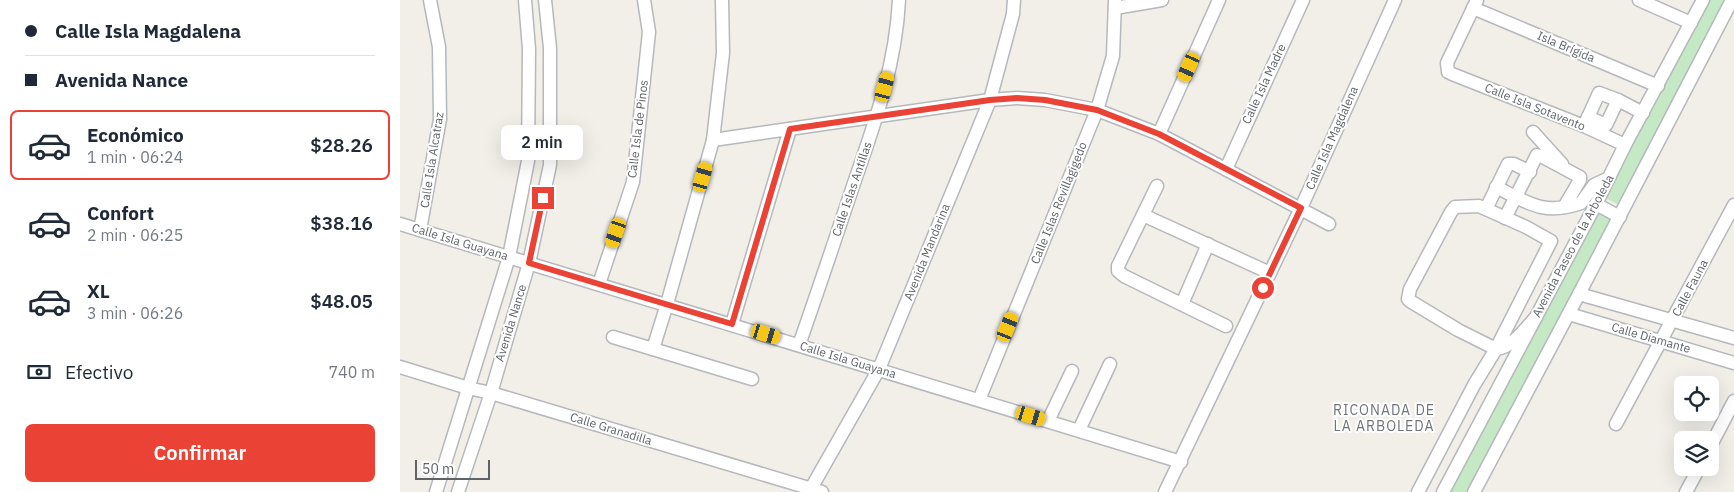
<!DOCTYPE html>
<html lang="es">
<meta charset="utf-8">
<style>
:root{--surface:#fff;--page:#f2f2f3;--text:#1f2937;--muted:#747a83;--line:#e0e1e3;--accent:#ea4335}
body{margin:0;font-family:"IBM Plex Sans",sans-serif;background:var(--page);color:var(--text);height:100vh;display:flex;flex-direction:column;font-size:19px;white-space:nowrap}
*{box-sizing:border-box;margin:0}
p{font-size:16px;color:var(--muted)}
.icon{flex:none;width:28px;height:28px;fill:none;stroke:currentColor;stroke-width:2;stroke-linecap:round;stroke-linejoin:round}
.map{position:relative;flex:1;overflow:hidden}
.sheet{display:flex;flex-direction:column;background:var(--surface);width:400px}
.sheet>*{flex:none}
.top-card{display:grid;align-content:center;height:110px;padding:0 25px;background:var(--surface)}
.fabs{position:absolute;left:1274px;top:376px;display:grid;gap:10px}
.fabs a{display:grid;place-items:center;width:45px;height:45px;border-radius:8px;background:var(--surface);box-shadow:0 5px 20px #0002;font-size:25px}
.scale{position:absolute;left:15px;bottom:12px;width:75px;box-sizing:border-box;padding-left:5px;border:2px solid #5f6368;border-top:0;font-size:14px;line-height:18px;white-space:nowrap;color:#5f6368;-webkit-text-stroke:4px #fff;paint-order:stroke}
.end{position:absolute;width:22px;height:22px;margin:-11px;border:6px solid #ea4335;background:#fff;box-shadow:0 0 0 2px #fff}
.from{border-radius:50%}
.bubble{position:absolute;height:35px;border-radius:8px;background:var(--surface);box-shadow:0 5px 20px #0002;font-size:16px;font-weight:600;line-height:35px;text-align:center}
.car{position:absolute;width:15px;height:30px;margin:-15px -8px;border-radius:6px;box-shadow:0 0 4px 1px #0007;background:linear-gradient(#f5c518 24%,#345 0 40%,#f5c518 0 76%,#345 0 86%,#f5c518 0)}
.top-card b{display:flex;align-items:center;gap:18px;height:48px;font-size:19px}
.top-card b+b{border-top:1px solid var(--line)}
.top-card i{width:12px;height:12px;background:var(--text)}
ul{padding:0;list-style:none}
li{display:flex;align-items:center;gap:15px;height:70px;margin:0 10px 8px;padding:0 15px;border:2px solid transparent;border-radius:8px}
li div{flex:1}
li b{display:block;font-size:19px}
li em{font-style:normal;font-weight:600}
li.current{border-color:var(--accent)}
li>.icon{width:45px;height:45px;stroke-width:1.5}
.pay{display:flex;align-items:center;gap:12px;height:55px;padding:0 25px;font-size:19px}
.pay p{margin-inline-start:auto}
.action{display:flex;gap:10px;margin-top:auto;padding:10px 25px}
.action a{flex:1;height:58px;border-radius:8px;background:var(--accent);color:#fff;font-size:20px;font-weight:600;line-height:58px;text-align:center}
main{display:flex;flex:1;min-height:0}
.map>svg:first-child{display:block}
.green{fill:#c5e8c5}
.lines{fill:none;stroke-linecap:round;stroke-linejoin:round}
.minor-casing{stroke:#b5b8bc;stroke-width:15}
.minor{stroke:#fff;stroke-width:12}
.route{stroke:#ea4335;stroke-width:6}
.labels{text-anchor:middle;stroke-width:4;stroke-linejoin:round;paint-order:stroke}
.street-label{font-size:12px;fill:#5f6368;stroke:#fff}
.neighbourhood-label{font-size:14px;letter-spacing:1px;fill:#70757a;stroke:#fff}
</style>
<main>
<section class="sheet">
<div class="top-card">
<b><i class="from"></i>Calle Isla Magdalena</b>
<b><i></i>Avenida Nance</b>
</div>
<ul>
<li class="current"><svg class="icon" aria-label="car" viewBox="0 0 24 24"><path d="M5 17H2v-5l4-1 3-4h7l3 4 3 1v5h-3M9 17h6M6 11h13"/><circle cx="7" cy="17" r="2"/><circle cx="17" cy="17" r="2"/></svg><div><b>Económico</b><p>1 min · 06:24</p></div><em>$28.26</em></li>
<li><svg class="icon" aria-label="car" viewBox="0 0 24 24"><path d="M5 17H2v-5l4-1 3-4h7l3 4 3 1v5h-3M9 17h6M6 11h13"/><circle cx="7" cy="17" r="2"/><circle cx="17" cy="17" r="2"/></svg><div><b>Confort</b><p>2 min · 06:25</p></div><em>$38.16</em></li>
<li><svg class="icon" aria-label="car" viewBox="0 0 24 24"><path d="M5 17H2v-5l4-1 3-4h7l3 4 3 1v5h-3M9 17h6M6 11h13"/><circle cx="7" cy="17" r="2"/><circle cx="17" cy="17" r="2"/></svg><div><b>XL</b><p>3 min · 06:26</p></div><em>$48.05</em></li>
</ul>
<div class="pay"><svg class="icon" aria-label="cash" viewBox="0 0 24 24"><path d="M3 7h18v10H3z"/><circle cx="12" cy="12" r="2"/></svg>Efectivo<p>740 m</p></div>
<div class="action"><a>Confirmar</a></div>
</section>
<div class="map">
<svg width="1334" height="492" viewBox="0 0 1334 492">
<rect width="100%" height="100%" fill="#f1efe8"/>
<!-- green -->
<g class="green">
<path d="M1308 0H1326L1219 205 1205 198Z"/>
<path d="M1197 212 1212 220 1068 492H1050Z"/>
</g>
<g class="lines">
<!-- minor casing -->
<g class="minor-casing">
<g id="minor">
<path d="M1077 0 1047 63 1048 72 1052 74 1184 126 1225 145"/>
<path d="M1239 0 1291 23"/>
<path d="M715 8 762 0"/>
<path d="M1073 8 1258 86"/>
<path d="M1188 117 1206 125 1218 100"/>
<path d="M1184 126 1199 93 1218 100 1243 113"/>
<path d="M1133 132 1162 164"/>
<path d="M759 134 819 0"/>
<path d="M313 140 590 100 617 98 645 100 697 110 759 134 929 224"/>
<path d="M826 169 903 0"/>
<path d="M757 186 718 266V271L724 276 826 326"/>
<path d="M1096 187C1128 203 1144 216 1181 203L1194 185 1209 178"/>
<path d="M1196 204 1220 217"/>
<path d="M1086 209 1108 164H1114L1130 172"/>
<path d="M743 215 870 273"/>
<path d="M1105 218 1137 155 1141 156 1180 177V180L1164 207"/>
<path d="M0 224 781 462"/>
<path d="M20 230 40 119 39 47 30 0"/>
<path d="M199 284 233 182 249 32 244 0"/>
<path d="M1179 294 1334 338"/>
<path d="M782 304 808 244"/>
<path d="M1169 314 1334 363"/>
<path d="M332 324 390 129"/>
<path d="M213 337 352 379"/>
<path d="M399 345C418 291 436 237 454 183 475 123 496 64 499 0"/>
<path d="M253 349 267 304 313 140 323 53 322 0"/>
<path d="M0 367 68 388 91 393 422 492"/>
<path d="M579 400 697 110 713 56 715 0"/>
<path d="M648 421 672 371"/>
<path d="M1216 424 1334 205"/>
<path d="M679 430 710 364"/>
<path d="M1310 447 1334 401"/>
<path d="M36 492 109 257 128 161 129 49 125 0"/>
<path d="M58 492 91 393 129 263 150 165V48L145 0"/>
<path d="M409 492 479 369 590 100 613 14 614 0"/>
<path d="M765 492 901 208 995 0"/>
<path d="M1018 492 1074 385 1096 349 1151 241 1126 227 1079 206 1055 207 1051 212 1010 289 1008 299 1010 301 1058 330 1096 349C1112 348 1126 328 1136 317"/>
<path d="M1043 492 1196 204 1225 145 1303 0"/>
<path d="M1074 492 1179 294 1332 0"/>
<path d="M1286 492 1299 468"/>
</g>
</g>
<!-- minor -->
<use href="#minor" class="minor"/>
</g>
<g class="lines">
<!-- route -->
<path class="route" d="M143 198 129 263 332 324 390 129 590 100 617 98 645 100 697 110 759 134 901 208 863 288"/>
</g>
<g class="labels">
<!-- street labels -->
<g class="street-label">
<text transform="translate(1166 47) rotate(23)" y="4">Isla Brígida</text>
<text transform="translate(864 84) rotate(-65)" y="4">Calle Isla Madre</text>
<text transform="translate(1135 107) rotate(22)" y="4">Calle Isla Sotavento</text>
<text transform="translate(238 129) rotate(-83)" y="4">Calle Isla de Pinos</text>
<text transform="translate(932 138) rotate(-66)" y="4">Calle Isla Magdalena</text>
<text transform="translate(32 160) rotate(-81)" y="4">Calle Isla Alcatraz</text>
<text transform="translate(452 189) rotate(-71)" y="4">Calle Islas Antillas</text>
<text transform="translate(659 203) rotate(-68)" y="4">Calle Islas Revillagigedo</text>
<text transform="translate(60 242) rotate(17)" y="4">Calle Isla Guayana</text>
<text transform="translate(1173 246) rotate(-62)" y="4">Avenida Paseo de la Arboleda</text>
<text transform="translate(527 252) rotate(-68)" y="4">Avenida Mandarina</text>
<text transform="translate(1290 288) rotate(-62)" y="4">Calle Fauna</text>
<text transform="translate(111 323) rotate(-73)" y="4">Avenida Nance</text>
<text transform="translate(1251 338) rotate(16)" y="4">Calle Diamante</text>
<text transform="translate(448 360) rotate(17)" y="4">Calle Isla Guayana</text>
<text transform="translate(211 429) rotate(17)" y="4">Calle Granadilla</text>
</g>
<!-- neighbourhood labels -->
<g class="neighbourhood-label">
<text x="984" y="415">RICONADA DE<tspan x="984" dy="16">LA ARBOLEDA</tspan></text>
</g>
</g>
</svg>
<div class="fabs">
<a><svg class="icon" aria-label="locate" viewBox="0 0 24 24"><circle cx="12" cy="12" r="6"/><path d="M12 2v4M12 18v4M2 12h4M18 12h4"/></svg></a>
<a><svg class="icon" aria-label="layers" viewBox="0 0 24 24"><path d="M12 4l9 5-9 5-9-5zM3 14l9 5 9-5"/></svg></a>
</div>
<div class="scale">50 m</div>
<i class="end from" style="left:863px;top:288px"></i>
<i class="end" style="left:143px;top:198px"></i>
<div class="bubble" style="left:101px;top:125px;width:82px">2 min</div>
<i class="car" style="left:789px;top:67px;rotate:204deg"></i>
<i class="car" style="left:485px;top:87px;rotate:15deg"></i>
<i class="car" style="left:303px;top:177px;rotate:16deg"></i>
<i class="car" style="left:216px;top:233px;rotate:199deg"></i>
<i class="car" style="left:608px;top:327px;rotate:22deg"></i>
<i class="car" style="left:366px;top:334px;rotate:107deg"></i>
<i class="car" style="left:631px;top:416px;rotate:107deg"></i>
</div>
</main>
